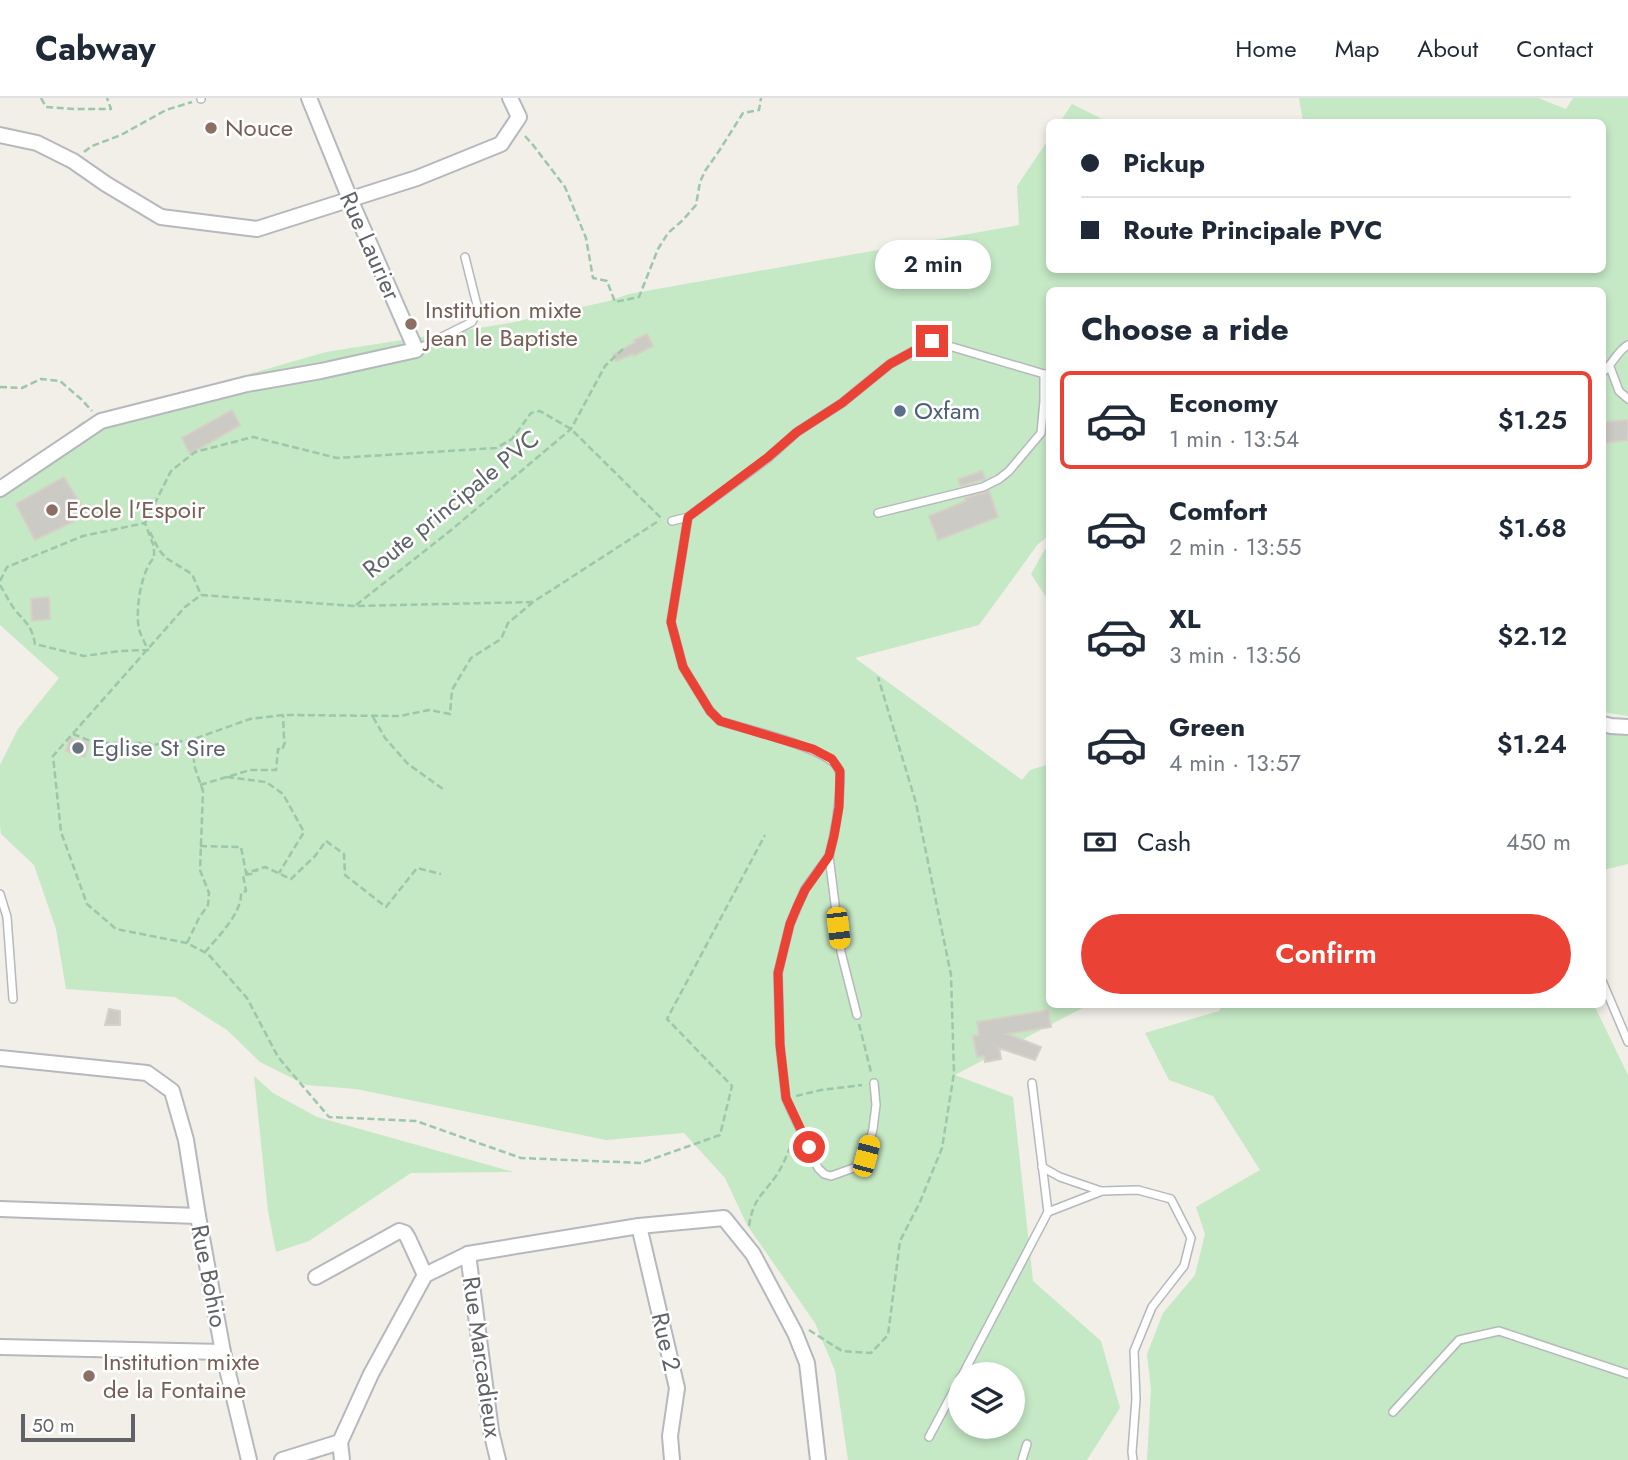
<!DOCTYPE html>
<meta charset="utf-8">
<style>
:root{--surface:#fff;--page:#f6f6f7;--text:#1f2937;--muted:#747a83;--line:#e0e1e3;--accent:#ea4335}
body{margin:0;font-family:Jost,sans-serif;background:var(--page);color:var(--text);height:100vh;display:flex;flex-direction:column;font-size:26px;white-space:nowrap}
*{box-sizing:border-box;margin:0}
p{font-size:23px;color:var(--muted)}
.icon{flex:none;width:38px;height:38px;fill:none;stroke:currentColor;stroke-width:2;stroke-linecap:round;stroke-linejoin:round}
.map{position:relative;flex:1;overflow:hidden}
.sheet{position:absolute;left:1046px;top:189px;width:560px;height:721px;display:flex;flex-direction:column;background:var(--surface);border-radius:10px;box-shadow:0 4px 10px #0003}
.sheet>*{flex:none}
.top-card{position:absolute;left:1046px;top:21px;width:560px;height:154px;border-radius:10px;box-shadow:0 4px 10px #0003;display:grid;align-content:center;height:154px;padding:0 35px;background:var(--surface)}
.buttons{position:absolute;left:948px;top:1264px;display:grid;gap:14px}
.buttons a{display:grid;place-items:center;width:77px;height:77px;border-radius:50%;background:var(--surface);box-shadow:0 4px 10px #0003;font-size:35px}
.scale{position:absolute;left:21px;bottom:18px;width:114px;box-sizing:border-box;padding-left:7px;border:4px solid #5f6368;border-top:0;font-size:19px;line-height:24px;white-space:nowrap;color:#5f6368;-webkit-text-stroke:5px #fff;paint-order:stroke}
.end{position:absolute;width:32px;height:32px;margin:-16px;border:9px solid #ea4335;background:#fff;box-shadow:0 0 0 4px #fff}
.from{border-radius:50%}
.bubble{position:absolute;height:49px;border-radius:24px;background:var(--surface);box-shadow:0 4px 10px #0003;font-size:23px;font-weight:600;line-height:49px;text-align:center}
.car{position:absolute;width:21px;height:42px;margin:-21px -10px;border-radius:9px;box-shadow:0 0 5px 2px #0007;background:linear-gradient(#f5c518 24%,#345 0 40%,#f5c518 0 76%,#345 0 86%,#f5c518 0)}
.top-card b{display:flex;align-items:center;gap:24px;height:66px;font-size:26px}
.top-card b+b{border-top:2px solid var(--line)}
.top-card i{width:18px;height:18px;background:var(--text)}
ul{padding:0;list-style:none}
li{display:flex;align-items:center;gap:21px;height:98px;margin:0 14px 10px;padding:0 21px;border:4px solid transparent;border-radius:10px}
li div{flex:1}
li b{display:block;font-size:26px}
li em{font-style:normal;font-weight:600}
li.active{border-color:var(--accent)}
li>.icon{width:63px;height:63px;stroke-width:1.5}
h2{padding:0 35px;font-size:32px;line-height:84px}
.pay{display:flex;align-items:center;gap:18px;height:77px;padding:0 35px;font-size:26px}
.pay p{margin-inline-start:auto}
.cta{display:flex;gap:14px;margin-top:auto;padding:14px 35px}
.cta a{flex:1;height:80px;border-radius:42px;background:var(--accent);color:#fff;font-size:28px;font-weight:600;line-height:80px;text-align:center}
header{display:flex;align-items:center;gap:42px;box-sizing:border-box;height:98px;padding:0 35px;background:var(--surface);border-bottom:2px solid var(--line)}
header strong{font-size:33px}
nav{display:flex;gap:38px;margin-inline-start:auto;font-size:24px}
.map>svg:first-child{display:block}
.green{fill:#c5e8c5;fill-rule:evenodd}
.building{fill:#cccac5;stroke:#d6d1c6;stroke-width:2}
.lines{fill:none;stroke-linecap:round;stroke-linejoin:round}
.service-casing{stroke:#b5b8bc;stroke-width:10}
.minor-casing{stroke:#b5b8bc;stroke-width:18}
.path{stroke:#9cc7a9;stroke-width:2.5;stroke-dasharray:7 3.5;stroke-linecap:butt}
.service{stroke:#fff;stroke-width:7}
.minor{stroke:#fff;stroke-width:14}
.route{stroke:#ea4335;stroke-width:9}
.education-dot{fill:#8d6e63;stroke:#fff;stroke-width:2.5}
.service-dot{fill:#5c6f8a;stroke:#fff;stroke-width:2.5}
.worship-dot{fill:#6b7280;stroke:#fff;stroke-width:2.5}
.labels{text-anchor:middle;stroke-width:5;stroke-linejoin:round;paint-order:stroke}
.education-label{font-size:24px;fill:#785e54;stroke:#fff;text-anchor:start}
.street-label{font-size:24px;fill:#5f6368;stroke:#fff}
.service-label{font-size:24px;fill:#4e5e75;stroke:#fff;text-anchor:start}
.worship-label{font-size:24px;fill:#5b616d;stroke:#fff;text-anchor:start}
</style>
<header>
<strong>Cabway</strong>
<nav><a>Home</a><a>Map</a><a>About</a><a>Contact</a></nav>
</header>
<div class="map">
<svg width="1628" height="1362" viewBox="0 0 1628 1362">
<rect width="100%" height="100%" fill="#f1efe8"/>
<!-- green -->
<g class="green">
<path d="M1299 0H1538L1566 11 1573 0H1628V618L1603 614V192H1050V437L1038 446 979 527 855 560 1022 682 1030 672 1050 666V906L1088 907 955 977 1013 999 1033 1183 1101 1243 1120 1310 1087 1362H848L835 1273 815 1225 747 1127 725 1080 684 1035 606 1042 356 991 306 987 260 964 227 932 175 899 66 891 56 831 34 767 1 736 0 728V667L18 631 59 580 0 527V393L82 324 326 254 510 225 609 203 629 196 1019 127 1017 88 1050 39V172H1603V24H1303ZM961 1276H1013V1328H961Z"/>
<path d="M1072 6 1108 24H1060Z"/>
<path d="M1045 451 1050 452V505L1031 476Z"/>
<path d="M1603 631 1628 634V766L1603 772Z"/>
<path d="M1222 907H1594L1628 977V1362H1147L1151 1291 1147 1256 1163 1215 1195 1177 1205 1136 1196 1109 1260 1072 1213 998 1169 982 1145 935 1219 913Z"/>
<path d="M254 978 273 995 317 1019 514 1074 411 1075 309 1143 276 1154 268 1113Z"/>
</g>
<!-- building -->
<g class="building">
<path d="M647 236 653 248 634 258 633 256 616 263 613 257 635 244 634 242Z"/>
<path d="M232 312 240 327 190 356 182 340Z"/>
<path d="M1628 322V342L1603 345V330H1605V324Z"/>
<path d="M982 373 985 381 961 388 958 381Z"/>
<path d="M64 379 87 417 35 442 16 406Z"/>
<path d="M989 393 998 419 938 442 929 418 966 403 965 400Z"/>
<path d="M49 499 50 521 32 523 31 501Z"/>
<path d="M70 640 89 645 85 659 66 653Z"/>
<path d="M109 911 120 913V927H105Z"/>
<path d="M1048 912 1051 929 1007 936 1041 949 1035 962 999 950 1001 961 985 964 984 958 977 959 973 938 979 937 977 924Z"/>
</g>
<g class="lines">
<!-- service casing -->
<g class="service-casing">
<g id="service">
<path d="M201 0V1"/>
<path d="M416 252 472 224 478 211 465 159"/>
<path d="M1610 269 1619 293 1628 301"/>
<path d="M1603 274C1613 266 1617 253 1628 247"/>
<path d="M878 415 983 389 999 381 1009 373 1041 335 1044 303V276"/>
<path d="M688 419 671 524 683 569 710 613 720 623C744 631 831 650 839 672 841 676 840 683 840 688 839 712 835 735 829 758"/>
<path d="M672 423 688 419 767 361 797 334 842 305 890 266 932 243 1044 276H1050"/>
<path d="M0 796 7 819 13 901"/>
<path d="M1603 885 1628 944"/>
<path d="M857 917 841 854 829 758 805 791 790 826 778 875 780 947 786 1001 818 1070 824 1076 831 1078 859 1068 866 1058 873 1031 876 1007 874 985"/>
<path d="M1032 985 1048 1114"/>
<path d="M1042 1069 1060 1079 1101 1093"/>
<path d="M963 1276 1048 1114 1102 1093 1138 1092 1171 1101 1191 1140 1184 1168 1152 1209 1134 1253 1136 1301 1132 1354 1133 1362"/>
<path d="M1393 1314 1459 1242 1499 1233 1628 1276"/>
<path d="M929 1339 961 1279"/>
<path d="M1022 1362 1027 1346"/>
</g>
</g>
<!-- minor casing -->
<g class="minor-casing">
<g id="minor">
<path d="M0 37 37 45 73 63 106 86 161 119 257 131 417 80 501 46 519 19 510 0"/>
<path d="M0 391 101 323 247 286 321 273 416 252 350 101 309 0"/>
<path d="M1603 626 1611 628 1628 629"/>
<path d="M0 960 147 975 172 993 186 1042 198 1118 223 1254 249 1362"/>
<path d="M0 1111 198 1118"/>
<path d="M639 1128 677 1290 670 1338 672 1362"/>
<path d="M468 1156 491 1333 498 1362"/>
<path d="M316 1179 399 1133 405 1135 408 1140 425 1177"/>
<path d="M0 1249 223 1254"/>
<path d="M340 1344 342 1362"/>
<path d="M282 1362 340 1344 371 1276 425 1177 468 1156 639 1128 724 1120 753 1156 795 1235 807 1265 818 1362"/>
</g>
</g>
<!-- path -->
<g class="path">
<path d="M41 0 46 9 74 11H111L107 0"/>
<path d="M525 38 533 47 565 89 586 140 593 180 607 183 615 204 639 199 658 151 668 135 683 122 696 107 700 84 705 73 719 53 743 15 759 12 761 0"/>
<path d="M84 54 92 48 121 37 166 12 192 4"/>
<path d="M0 289 22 290 41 281 60 283 81 301 92 313"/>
<path d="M145 425 171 373 195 354 253 339 337 360 496 350 512 341 531 315 540 313 571 331 661 420"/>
<path d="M150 434 159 452 166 460 192 476 201 497"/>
<path d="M0 483 7 469 83 438 145 425"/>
<path d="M0 487C5 495 9 504 15 512 26 525 32 528 35 546L84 558 119 553 148 552C145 545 141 538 139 531 135 514 141 472 154 460V449L145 425"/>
<path d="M533 504 354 508 201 497 185 509 53 658 61 734 87 806 116 831 187 845 208 856 247 900 278 959 329 1019 416 1023 521 1060 641 1065 720 1037 732 988 667 921 765 737"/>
<path d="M356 507 450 433 571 331 605 268 623 251"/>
<path d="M373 619 385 640 408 666 443 691"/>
<path d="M73 636 95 645H149L152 647 191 642 250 621 283 617 400 618 429 612 450 616 452 592 471 560 501 541 508 525 533 504 660 422"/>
<path d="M227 679 266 684 283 696 304 734 279 775"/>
<path d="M200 687 250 672H276L278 651 282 652 285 644 284 640 283 617"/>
<path d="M200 748 241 749 246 775 265 769 291 781 315 758 326 743 344 756 345 777 386 809 417 770 441 776"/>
<path d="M187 845 199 820 208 807 209 795 200 772 203 693 195 670 191 642"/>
<path d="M205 854C218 839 242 815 241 795L246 793 243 777 251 776 258 772"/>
<path d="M859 926 871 974"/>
<path d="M796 998 821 992 862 987"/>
<path d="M749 1128C753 1101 761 1099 776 1078 783 1068 788 1054 793 1042"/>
<path d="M809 1232 842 1253 871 1255 888 1237 900 1143 920 1104 942 1050 954 975 951 877 916 705 878 579"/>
</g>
<!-- service -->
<use href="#service" class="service"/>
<!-- minor -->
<use href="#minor" class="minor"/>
</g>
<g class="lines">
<!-- route -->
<path class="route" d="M809 1049 786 1000 780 947 778 875 790 826 797 809 805 792 829 758 834 738 839 709 840 673 832 661 813 651 720 623 710 613 683 569 671 524 688 419 767 360 797 334 842 305 890 266 932 243"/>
</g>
<!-- markers -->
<g class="education-dot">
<circle cx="211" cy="30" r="7"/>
<circle cx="411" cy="226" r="7"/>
<circle cx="52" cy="412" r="7"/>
<circle cx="89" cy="1278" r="7"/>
</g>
<circle class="service-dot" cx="900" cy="313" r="7"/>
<circle class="worship-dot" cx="78" cy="650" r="7"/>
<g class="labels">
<!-- education labels -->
<g class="education-label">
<text x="225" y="38">Nouce</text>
<text x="425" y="220">Institution mixte<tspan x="425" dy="28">Jean le Baptiste</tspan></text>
<text x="66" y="420">Ecole l'Espoir</text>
<text x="103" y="1272">Institution mixte<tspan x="103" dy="28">de la Fontaine</tspan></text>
</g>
<!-- street labels -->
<g class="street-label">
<text transform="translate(370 148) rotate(66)" y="8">Rue Laurier</text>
<text transform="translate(451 406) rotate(-39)" y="8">Route principale PVC</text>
<text transform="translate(209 1178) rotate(79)" y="8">Rue Bohio</text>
<text transform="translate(666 1244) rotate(77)" y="8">Rue 2</text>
<text transform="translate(482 1259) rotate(82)" y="8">Rue Marcadieux</text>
</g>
<!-- service labels -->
<g class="service-label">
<text x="914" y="321">Oxfam</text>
</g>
<!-- worship labels -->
<g class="worship-label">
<text x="92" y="658">Eglise St Sire</text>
</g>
</g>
</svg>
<div class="buttons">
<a><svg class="icon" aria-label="layers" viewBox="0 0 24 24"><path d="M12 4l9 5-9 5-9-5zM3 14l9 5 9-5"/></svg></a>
</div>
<div class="scale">50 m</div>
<i class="end from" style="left:809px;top:1049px"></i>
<i class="end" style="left:932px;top:243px"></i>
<div class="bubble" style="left:875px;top:142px;width:116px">2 min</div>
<i class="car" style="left:838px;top:830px;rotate:173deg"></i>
<i class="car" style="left:866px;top:1058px;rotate:15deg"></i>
<div class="top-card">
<b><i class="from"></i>Pickup</b>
<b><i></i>Route Principale PVC</b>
</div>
<section class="sheet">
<h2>Choose a ride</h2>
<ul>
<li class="active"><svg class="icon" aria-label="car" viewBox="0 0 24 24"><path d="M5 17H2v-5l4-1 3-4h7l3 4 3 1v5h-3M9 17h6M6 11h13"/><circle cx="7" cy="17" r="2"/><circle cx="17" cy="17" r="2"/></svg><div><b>Economy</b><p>1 min · 13:54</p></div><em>$1.25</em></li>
<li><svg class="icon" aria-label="car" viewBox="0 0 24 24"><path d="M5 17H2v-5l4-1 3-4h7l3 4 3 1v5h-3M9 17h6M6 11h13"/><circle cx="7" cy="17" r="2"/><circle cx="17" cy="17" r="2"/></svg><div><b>Comfort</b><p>2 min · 13:55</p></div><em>$1.68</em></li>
<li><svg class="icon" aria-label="car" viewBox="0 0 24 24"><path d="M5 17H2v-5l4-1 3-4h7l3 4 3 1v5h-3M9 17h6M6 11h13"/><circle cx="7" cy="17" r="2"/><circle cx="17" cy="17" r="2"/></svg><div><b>XL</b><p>3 min · 13:56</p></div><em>$2.12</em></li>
<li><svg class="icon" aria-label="car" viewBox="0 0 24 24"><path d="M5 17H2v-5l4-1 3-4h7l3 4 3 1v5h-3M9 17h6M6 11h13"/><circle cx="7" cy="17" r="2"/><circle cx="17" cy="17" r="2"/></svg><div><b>Green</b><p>4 min · 13:57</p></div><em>$1.24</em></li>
</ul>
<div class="pay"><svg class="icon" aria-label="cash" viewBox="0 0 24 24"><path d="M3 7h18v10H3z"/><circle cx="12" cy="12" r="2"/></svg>Cash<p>450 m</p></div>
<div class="cta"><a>Confirm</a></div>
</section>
</div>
